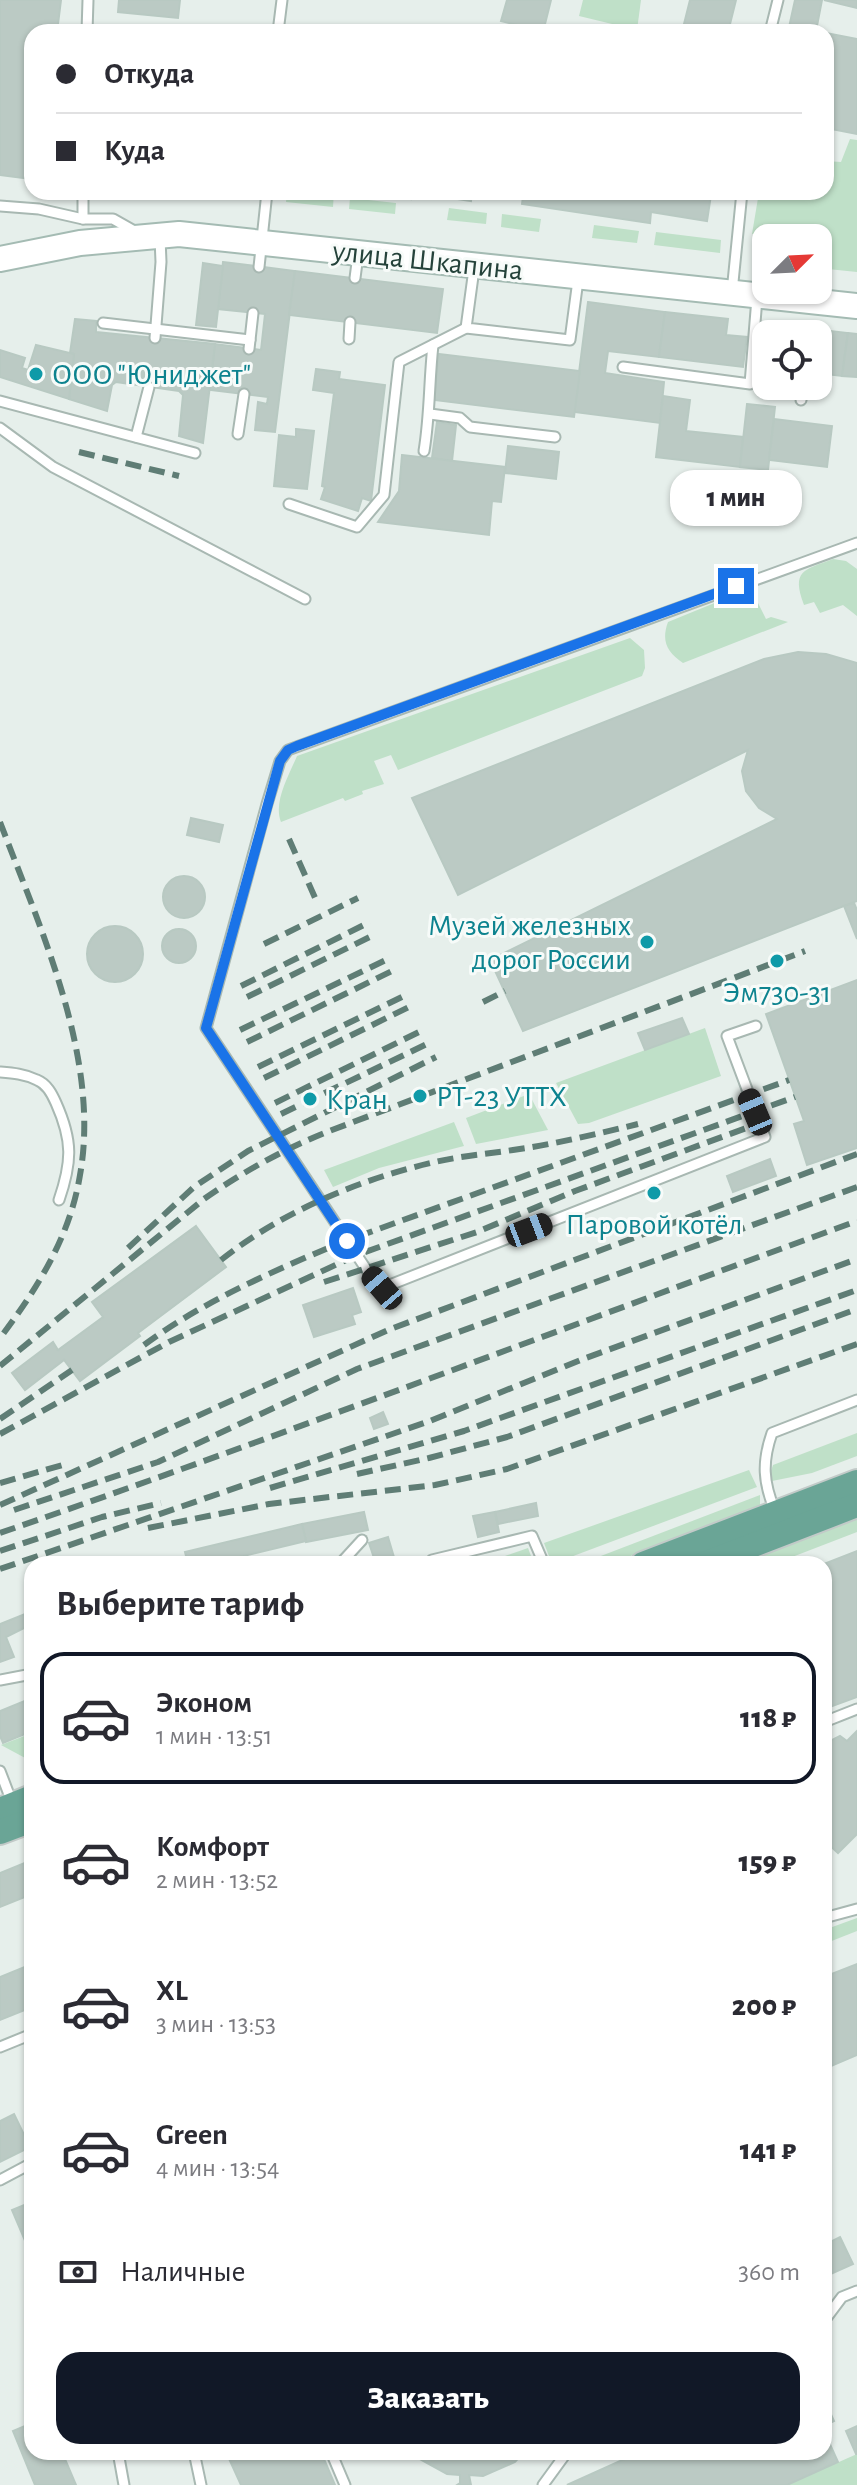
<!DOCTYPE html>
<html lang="ru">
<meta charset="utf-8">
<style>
:root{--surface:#fff;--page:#f2f2f3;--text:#2b2b33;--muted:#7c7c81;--line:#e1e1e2;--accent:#111827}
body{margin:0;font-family:"Alegreya Sans",sans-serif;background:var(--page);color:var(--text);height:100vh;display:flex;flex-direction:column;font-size:30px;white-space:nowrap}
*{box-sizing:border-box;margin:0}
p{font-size:26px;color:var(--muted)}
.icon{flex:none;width:44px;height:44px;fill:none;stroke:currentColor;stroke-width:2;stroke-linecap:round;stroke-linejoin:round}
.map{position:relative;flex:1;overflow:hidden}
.panel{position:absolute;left:24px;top:1556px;width:808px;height:904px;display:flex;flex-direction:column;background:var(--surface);border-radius:24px;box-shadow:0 2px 6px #0004}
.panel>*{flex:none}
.banner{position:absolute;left:24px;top:24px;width:810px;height:176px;border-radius:24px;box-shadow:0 2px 6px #0004;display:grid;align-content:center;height:176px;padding:0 32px;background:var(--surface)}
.needle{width:52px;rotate:66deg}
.controls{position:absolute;left:752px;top:224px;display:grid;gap:16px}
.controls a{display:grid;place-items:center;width:80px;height:80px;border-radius:16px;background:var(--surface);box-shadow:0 2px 6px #0004;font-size:40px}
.end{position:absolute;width:36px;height:36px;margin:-18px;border:10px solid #1a73e8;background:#fff;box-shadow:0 0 0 4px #fff}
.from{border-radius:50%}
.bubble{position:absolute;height:56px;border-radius:24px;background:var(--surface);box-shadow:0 2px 6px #0004;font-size:26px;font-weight:800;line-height:56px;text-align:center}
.car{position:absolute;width:24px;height:48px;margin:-24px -12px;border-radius:10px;box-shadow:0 0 6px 2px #0007;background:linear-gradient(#222 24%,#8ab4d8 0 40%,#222 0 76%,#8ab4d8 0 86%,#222 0)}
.banner b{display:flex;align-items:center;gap:28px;height:76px;font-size:30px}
.banner b+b{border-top:2px solid var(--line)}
.banner i{width:20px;height:20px;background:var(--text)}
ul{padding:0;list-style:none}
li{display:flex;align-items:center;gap:24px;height:132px;margin:0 16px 12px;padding:0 16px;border:4px solid transparent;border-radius:24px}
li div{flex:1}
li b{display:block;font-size:30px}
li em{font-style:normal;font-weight:800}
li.active{border-color:var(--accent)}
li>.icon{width:72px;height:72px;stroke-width:1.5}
h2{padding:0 32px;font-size:36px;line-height:96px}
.pay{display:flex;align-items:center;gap:20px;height:88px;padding:0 32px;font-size:30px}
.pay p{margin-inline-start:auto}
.action{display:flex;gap:16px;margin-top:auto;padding:16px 32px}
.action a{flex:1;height:92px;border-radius:24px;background:var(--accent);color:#fff;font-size:32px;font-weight:800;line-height:92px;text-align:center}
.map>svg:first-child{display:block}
.green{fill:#bfe0c8}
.building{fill:#bbcac4;stroke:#b8c9c2;stroke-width:2}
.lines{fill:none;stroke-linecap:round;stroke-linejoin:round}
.lane-casing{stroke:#a8b8b2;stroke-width:13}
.secondary-casing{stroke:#a4bbb3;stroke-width:28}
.primary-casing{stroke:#c2cac8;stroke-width:28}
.lane{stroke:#fff;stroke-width:9}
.secondary{stroke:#fff;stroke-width:24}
.primary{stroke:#6aa596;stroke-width:24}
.rail{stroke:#5f7d75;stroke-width:6;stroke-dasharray:16 8;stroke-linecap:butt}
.route{stroke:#1a73e8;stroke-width:10}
.culture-dot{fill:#0f9aa8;stroke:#f7fbf9;stroke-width:3}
.labels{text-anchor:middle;stroke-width:6;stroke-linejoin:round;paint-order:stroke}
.street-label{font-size:30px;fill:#24423a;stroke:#f7fbf9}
.culture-label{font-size:30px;fill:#0d838f;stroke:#f7fbf9;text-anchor:start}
</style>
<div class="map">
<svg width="857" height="2485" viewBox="0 0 857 2485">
<rect width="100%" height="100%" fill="#e6efeb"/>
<!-- green -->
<g class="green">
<path d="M583 0H641L637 30 579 16Z"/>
<path d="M850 139 857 140V272L818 268V238H780L752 234 759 192H826V161L841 162Z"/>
<path d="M287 192H334L333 207 286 202Z"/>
<path d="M350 198 396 203 395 214 349 209Z"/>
<path d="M449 208 487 213 486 224 447 220Z"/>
<path d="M502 214 541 219 539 232 501 227Z"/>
<path d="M594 225 639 231 637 243 592 238Z"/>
<path d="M656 232 721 240 720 253 654 245Z"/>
<path d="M833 559 846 561 857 569V616L843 605 820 613 814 602 804 605C791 570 804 570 833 559Z"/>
<path d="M739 593 756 599 766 619 771 617 788 622 683 663C667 652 661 641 668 622Z"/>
<path d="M630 638 644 650 645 668 642 676 398 770 391 755 374 761 384 784 362 791 363 794 345 801 343 798 281 822C273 802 289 775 297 756Z"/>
<path d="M705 1028 721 1076 589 1123 578 1124 556 1083Z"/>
<path d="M529 1094 548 1130 476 1144 466 1118Z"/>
<path d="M454 1122 464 1146 379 1168 333 1187 324 1170Z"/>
<path d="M857 1433V1456L812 1473 772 1481 770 1474 773 1465Z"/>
<path d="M749 1470 757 1487 552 1564 544 1543Z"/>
<path d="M760 1495V1506L610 1564H580Z"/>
<path d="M857 1518V1532L774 1564H738Z"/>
<path d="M528 1548 534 1564H482Z"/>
<path d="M32 1733V1757L27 1759 1 1745Z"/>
<path d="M857 1918V1931L824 1944V1930Z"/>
<path d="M857 2454V2485H787Z"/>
</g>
<!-- building -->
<g class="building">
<path d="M0 0H61L57 32H32L30 55H32V179L0 175Z"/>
<path d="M119 0H180L178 18 118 12Z"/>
<path d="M507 0H551L543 32H516L517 25 501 21Z"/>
<path d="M690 0H736L728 32H682Z"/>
<path d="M795 0H822L816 31 822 32H788Z"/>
<path d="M824 0H857V8Z"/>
<path d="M826 33 857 39V134L826 128Z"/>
<path d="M363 192H472L471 201 412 192 411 199Z"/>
<path d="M493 192H698L711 195 707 221 651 212 650 223 522 204 523 197Z"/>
<path d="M223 262 295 271 275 432 255 430 258 402 267 404 268 397 210 390 215 344 261 350 265 314 218 309Z"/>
<path d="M203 263 223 266 216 327 196 325Z"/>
<path d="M295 271 443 289 437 333 289 315Z"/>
<path d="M588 302 665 312 659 357 608 351 605 373 664 382 660 423 574 412Z"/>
<path d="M665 312 728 319 726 335 747 337 743 367 659 357Z"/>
<path d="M75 319 96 321V332L215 344 203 443 179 436 183 395 179 391 116 382 112 385 107 411 69 399 74 354 70 353Z"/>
<path d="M788 326 848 333 842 376 818 373V334H787Z"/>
<path d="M848 333 857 334V377L842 376Z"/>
<path d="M36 345 74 354 69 399 0 377V350L25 358 22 368 28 370Z"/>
<path d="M439 354 580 371 574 417 434 400Z"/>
<path d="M316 369 340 372 339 379 385 385 371 501 362 498 358 511 321 499 325 487 322 486 334 393 313 390Z"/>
<path d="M663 396 690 400 686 431 743 437 740 467 656 457Z"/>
<path d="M747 404 775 407 768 470 740 467Z"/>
<path d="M774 419 832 426 827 467 769 460Z"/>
<path d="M437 422 456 425 452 461 432 458Z"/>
<path d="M296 429 314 431 307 489 274 486 279 435 296 437Z"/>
<path d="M508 446 559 452 556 479 505 473Z"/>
<path d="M402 455 505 467 501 502 492 501 489 535 378 522 399 491Z"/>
<path d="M798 652 826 654 857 663V901L523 1031 490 960 777 819 759 808 746 791 742 771 748 750 458 895 412 798 764 659Z"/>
<path d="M191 818 223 825 219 842 187 835Z"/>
<circle cx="184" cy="897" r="21"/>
<path d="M854 903 857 910V939L844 906Z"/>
<circle cx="115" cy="954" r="28"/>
<circle cx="179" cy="946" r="17"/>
<path d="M857 980V1148L807 1165 794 1124 804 1121 766 1014Z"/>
<path d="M682 1018 689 1034 645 1050 638 1033Z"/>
<path d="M770 1159 776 1176 733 1192 727 1176Z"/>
<path d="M196 1226 226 1267 138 1333 140 1336 80 1381 64 1360 25 1390 12 1373 53 1342 58 1350 103 1317 92 1302Z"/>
<path d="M353 1288 361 1312 352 1315 355 1324 314 1337 303 1305Z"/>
<path d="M383 1412 388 1424 374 1429 370 1418Z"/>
<path d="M536 1503 538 1516 498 1524 495 1512Z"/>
<path d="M364 1512 368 1530 306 1542 302 1524Z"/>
<path d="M495 1512 499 1532 478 1537 473 1516Z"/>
<path d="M302 1524 306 1541 210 1564H188L185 1552Z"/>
<path d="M388 1537 396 1564H376L369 1543Z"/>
<path d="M857 1551V1697L824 1709V1564Z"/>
<path d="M25 1614 30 1625 6 1637 14 1657 0 1662V1624Z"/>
<path d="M32 1698V1731L3 1743 0 1736V1711Z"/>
<path d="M857 1731V1834L838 1853 824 1840V1744L840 1736 847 1741Z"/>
<path d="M32 1860V1894L0 1907V1873Z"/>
<path d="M32 1964V2007L0 2020V1977Z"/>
<path d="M857 1964V2055L824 2069V1977Z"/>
<path d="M14 2114 30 2147 0 2162V2121Z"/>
<path d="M29 2203 32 2210V2257L12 2210Z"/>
<path d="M840 2237 853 2264 824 2277V2245Z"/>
<path d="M824 2399 834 2421 824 2426Z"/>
<path d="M32 2423V2452H62L76 2485H35L13 2431Z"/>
<path d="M857 2426V2454H856L846 2431Z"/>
<path d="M824 2431 838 2462 787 2485H567L640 2452H824Z"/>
<path d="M226 2452H321L335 2485H241Z"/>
<path d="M412 2452H524L515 2462 483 2476 469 2475 471 2485H457L460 2483V2475L447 2474 416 2457Z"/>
</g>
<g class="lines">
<!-- lane casing -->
<g class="lane-casing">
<g id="lane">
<path d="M87 32 88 0"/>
<path d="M278 32 282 0"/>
<path d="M770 32 778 0"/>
<path d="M83 192V219"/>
<path d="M0 206 39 209 83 219H113L136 232"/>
<path d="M259 267 267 192"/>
<path d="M474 269 466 328 570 340 578 280"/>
<path d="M355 278 358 255"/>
<path d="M732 292 742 192"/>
<path d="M103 323 250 340"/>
<path d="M155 338 161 262 160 238"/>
<path d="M349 339 350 322"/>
<path d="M249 349 253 313"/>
<path d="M623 367 750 384 757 298"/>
<path d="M801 400 803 386"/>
<path d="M0 401 195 453"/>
<path d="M430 414 460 418 470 427 555 437"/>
<path d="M0 428 53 467 305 599"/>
<path d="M238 434 244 394"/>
<path d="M136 437 149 387"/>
<path d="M424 451C430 415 429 381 433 345"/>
<path d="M289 504 357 527 384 495 399 362 466 328"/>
<path d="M756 1026 727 1036 765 1137 382 1288 366 1269 206 1028 267 804 280 761 288 750 857 543"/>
<path d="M0 1072C12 1073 25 1074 37 1080 47 1084 52 1094 56 1103 73 1141 72 1162 59 1200"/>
<path d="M775 1511C763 1482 762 1462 772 1433L857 1400"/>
<path d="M432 1560 532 1536 544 1564"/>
<path d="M340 1564 362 1540"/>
<path d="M0 1680 32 1674"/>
<path d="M824 1722 857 1709"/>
<path d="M0 1771 13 1805"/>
<path d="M824 1918 857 1909"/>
<path d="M0 2047 32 2034"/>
<path d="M0 2180 32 2163"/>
<path d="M824 2321 842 2297 857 2291"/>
<path d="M118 2452 124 2485"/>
<path d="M194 2452 201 2485"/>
<path d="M331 2452 345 2485"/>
<path d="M543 2485 567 2452"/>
</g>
</g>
<!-- secondary casing -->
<g class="secondary-casing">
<path id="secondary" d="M0 259 80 243 179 234 857 306"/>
</g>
<!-- primary casing -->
<g class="primary-casing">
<g id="primary">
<path d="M643 1564 857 1482"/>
<path d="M704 1564 857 1505"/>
<path d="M0 1810 32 1797"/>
<path d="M0 1832 32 1820"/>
</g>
</g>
<!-- lane -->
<use href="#lane" class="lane"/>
<!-- secondary -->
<use href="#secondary" class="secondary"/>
<!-- primary -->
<use href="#primary" class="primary"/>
<!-- rail -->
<g class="rail">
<path d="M79 452 179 476"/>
<path d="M0 822C40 928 101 1059 80 1175 70 1237 37 1289 0 1338"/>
<path d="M289 839 316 900"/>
<path d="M264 944 358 898"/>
<path d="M241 986 370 922"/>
<path d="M247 997 376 934"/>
<path d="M483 1002 505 991"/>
<path d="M240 1030 388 959"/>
<path d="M247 1042 394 970"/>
<path d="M258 1067 406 995"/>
<path d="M264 1078 411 1006"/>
<path d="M275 1103 423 1030"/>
<path d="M281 1114 429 1043"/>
<path d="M128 1248 194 1187 248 1151 436 1057"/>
<path d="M221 1260C281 1212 360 1179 435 1162 461 1156 487 1154 513 1150 555 1144 597 1134 638 1124"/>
<path d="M324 1282 477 1232 575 1191 760 1123"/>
<path d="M144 1345C202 1302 273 1271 340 1243L789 1080"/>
<path d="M0 1366 204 1199C244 1171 286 1148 332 1130L805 951"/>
<path d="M0 1419 72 1370"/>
<path d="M0 1434 169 1342 357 1255 795 1097"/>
<path d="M357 1474 429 1458 507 1437 857 1309"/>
<path d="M0 1483 66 1464"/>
<path d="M270 1488 464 1431 857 1290"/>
<path d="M0 1505 388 1330 857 1154"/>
<path d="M14 1510 158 1462 357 1369 857 1187"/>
<path d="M148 1528 269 1504 435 1485 507 1469 857 1344"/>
<path d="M0 1533C287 1434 571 1325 857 1221"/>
<path d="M0 1551 102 1517 161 1503"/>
<path d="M0 1569 430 1421 583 1359 857 1259"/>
</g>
</g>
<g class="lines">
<!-- route -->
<path class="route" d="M347 1241 206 1028 280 761 288 750 297 746 736 586"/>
</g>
<!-- markers -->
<g class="culture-dot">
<circle cx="36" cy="374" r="8"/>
<circle cx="647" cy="942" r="8"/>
<circle cx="777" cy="961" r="8"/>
<circle cx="420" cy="1096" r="8"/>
<circle cx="310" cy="1099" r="8"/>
<circle cx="654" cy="1193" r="8"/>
</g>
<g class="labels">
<!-- street labels -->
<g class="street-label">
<text transform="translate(428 260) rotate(6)" y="10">улица Шкапина</text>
</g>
<!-- culture labels -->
<g class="culture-label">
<text x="52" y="384">ООО "Юниджет"</text>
<text x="631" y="935" text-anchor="end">Музей железных<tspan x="631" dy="34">дорог России</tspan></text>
<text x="777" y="1002" text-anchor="middle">Эм730-31</text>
<text x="436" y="1106">РТ-23 УТТХ</text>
<text x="326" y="1109">Кран</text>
<text x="654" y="1234" text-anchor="middle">Паровой котёл</text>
</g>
</g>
</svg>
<div class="controls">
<a><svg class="needle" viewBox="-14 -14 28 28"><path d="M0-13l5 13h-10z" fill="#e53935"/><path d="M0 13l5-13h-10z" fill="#7c7c81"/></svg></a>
<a><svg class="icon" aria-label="locate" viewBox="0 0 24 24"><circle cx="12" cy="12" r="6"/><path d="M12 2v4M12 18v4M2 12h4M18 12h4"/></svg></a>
</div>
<i class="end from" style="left:347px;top:1241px"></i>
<i class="end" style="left:736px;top:586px"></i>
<div class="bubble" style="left:670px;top:470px;width:132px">1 мин</div>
<i class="car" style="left:755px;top:1112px;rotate:337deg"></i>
<i class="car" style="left:529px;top:1230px;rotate:69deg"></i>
<i class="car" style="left:382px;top:1288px;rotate:319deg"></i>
<div class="banner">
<b><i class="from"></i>Откуда</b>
<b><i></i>Куда</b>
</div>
<section class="panel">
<h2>Выберите тариф</h2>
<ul>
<li class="active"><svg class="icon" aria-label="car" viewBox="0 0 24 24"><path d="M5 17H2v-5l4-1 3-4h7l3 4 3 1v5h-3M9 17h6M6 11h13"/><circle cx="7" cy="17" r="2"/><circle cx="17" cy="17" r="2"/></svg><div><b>Эконом</b><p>1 мин · 13:51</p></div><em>118 ₽</em></li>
<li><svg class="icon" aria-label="car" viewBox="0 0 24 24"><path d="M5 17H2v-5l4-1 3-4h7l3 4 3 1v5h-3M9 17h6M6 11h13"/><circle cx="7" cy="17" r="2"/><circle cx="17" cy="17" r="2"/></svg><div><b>Комфорт</b><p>2 мин · 13:52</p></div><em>159 ₽</em></li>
<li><svg class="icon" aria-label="car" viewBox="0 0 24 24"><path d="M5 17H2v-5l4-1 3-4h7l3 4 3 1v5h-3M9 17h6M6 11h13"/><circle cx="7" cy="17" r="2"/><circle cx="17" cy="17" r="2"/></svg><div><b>XL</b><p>3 мин · 13:53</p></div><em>200 ₽</em></li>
<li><svg class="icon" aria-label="car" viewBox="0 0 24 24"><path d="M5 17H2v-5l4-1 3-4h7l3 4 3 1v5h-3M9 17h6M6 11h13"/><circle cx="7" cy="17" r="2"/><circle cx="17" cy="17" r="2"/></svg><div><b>Green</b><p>4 мин · 13:54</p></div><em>141 ₽</em></li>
</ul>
<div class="pay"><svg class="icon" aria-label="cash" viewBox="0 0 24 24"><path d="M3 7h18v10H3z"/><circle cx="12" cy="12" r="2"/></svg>Наличные<p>360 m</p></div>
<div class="action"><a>Заказать</a></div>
</section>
</div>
